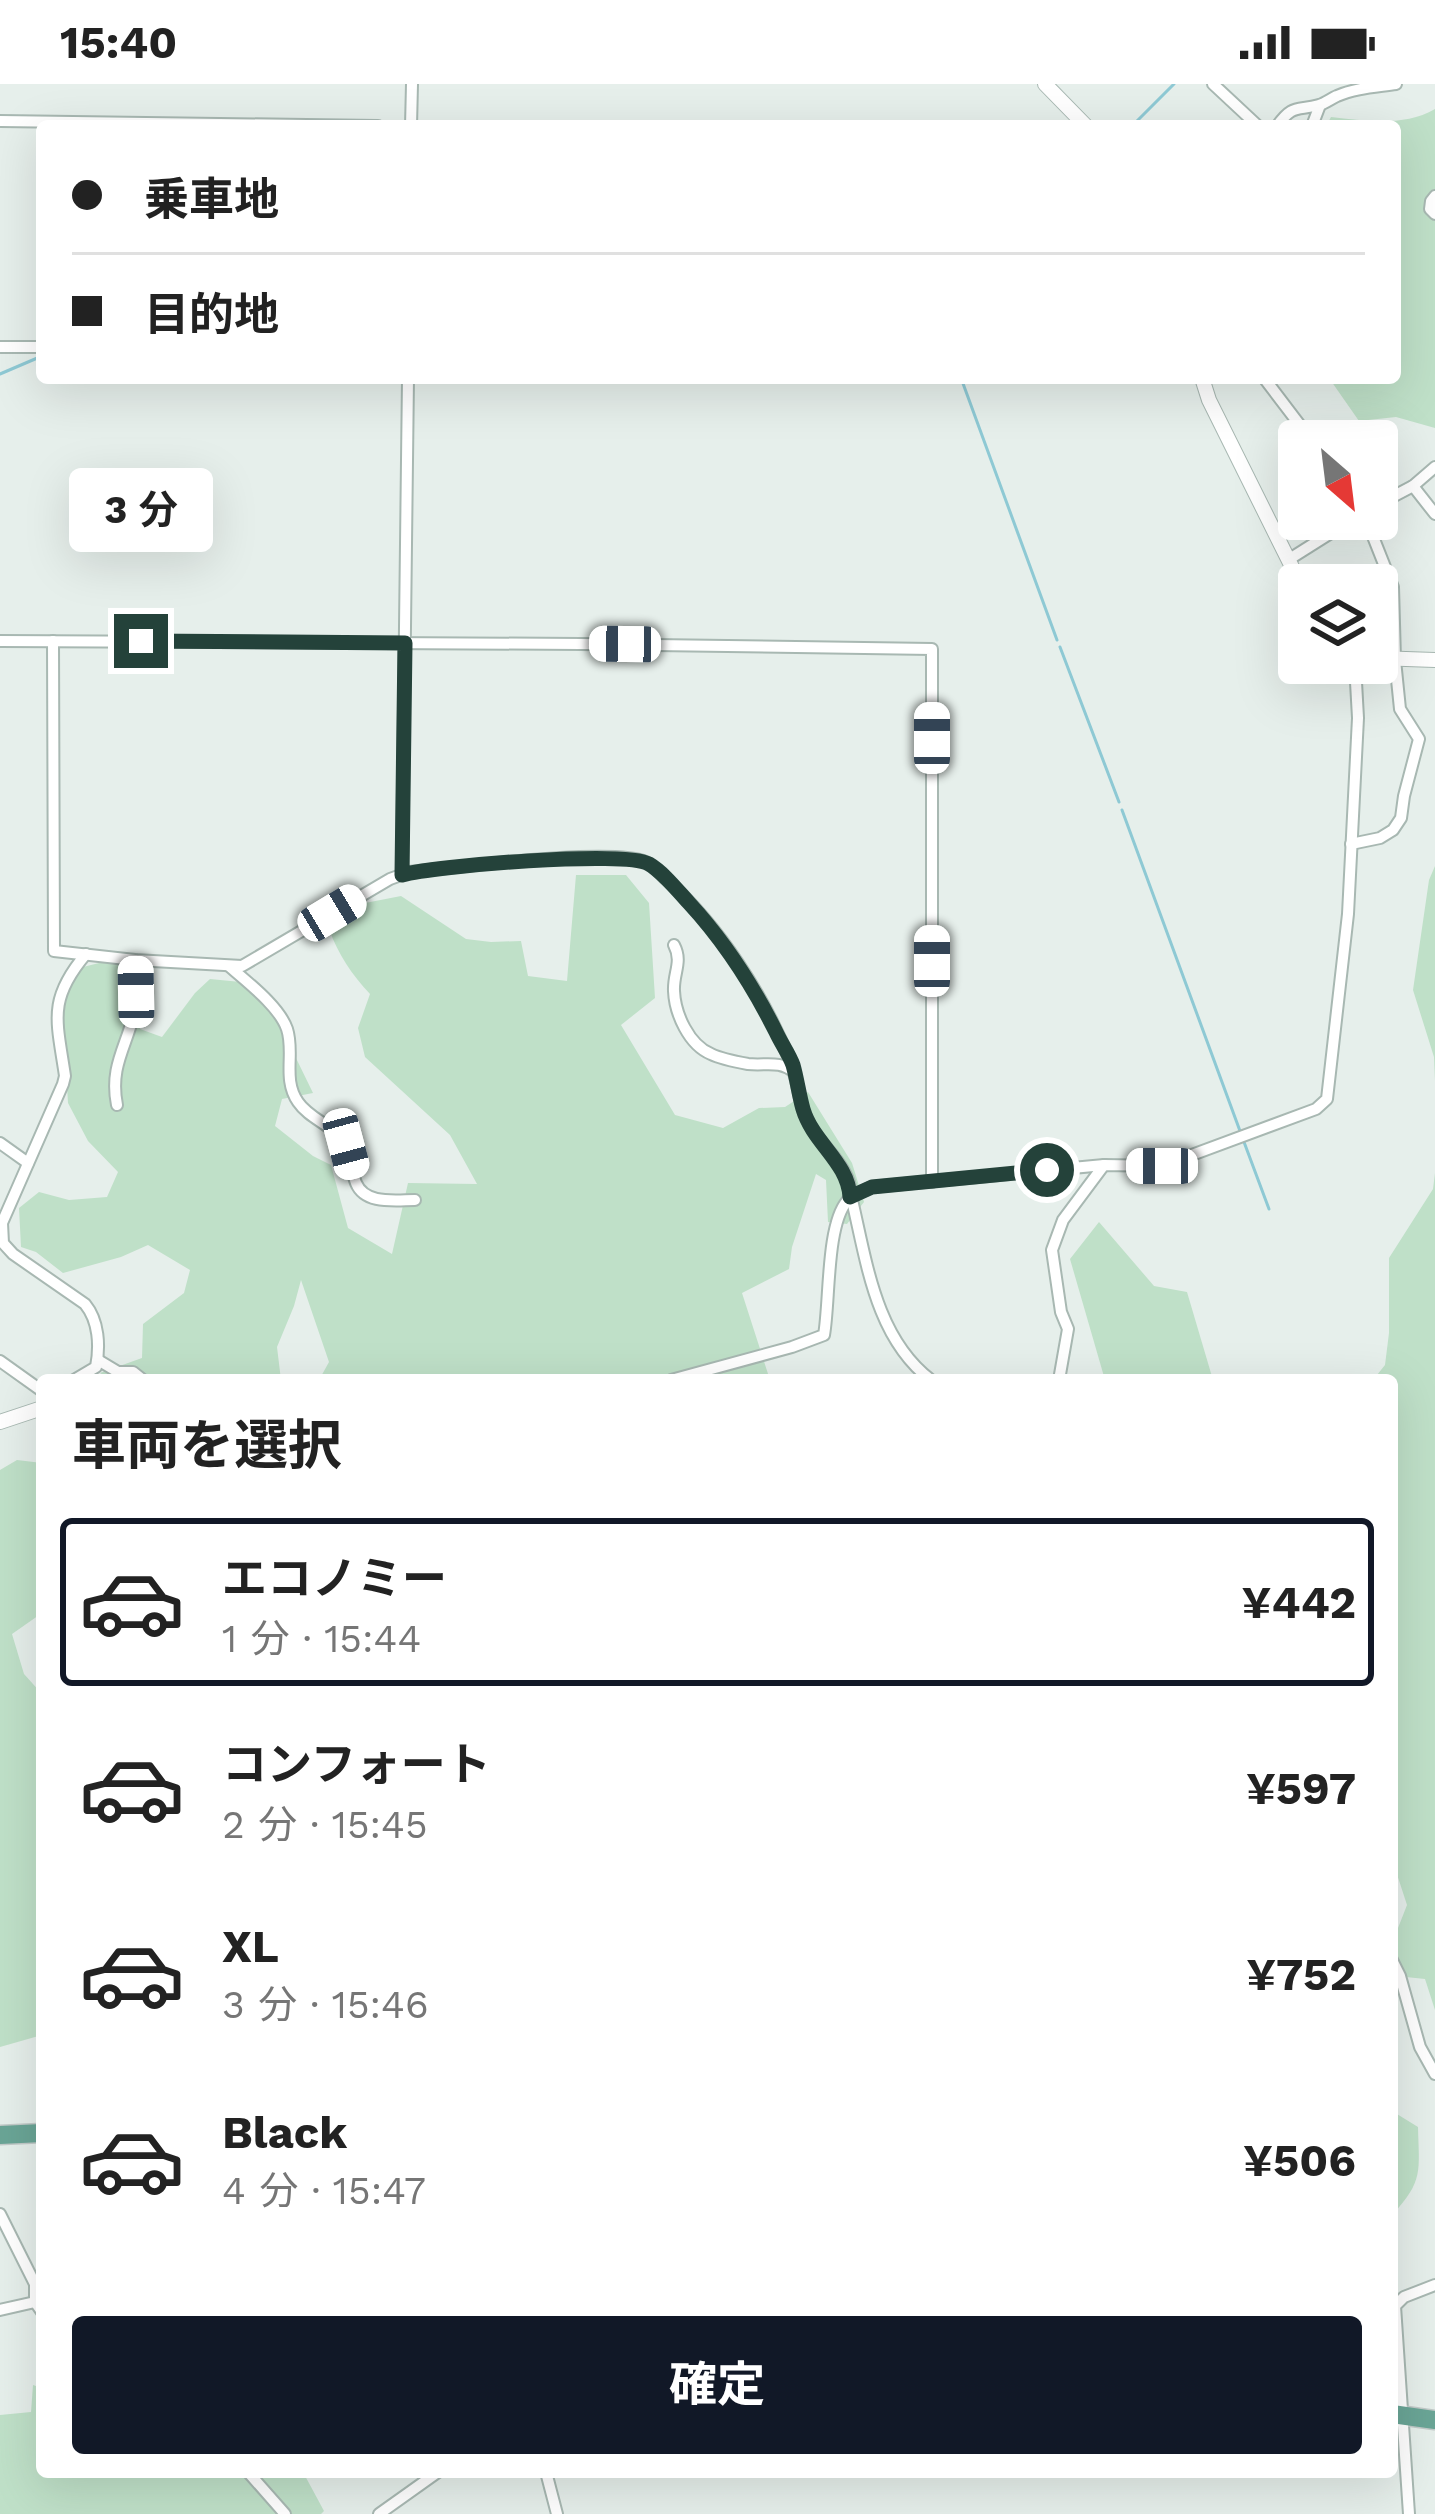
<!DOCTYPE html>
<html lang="ja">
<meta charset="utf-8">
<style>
:root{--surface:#fff;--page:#f2f2f2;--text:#222;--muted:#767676;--line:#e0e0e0;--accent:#111827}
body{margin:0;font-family:"Work Sans","Noto Sans JP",sans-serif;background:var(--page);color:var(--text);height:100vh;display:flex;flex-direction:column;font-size:45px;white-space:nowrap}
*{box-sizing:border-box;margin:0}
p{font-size:39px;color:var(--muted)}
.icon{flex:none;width:66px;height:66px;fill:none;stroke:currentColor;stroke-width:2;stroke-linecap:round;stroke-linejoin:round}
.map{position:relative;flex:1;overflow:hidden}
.side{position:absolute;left:36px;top:1290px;width:1362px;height:1104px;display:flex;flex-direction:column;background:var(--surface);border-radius:12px;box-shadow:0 12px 48px #0002}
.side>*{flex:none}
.hud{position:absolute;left:36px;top:36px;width:1365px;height:264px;border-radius:12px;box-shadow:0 12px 48px #0002;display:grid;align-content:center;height:264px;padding:0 36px;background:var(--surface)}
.needle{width:78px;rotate:152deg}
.fabs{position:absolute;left:1278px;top:336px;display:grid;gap:24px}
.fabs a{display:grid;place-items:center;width:120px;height:120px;border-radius:12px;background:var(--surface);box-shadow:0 12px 48px #0002;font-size:60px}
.end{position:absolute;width:54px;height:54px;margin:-27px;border:15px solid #24423a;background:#fff;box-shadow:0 0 0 6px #fff}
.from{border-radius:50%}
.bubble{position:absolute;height:84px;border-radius:12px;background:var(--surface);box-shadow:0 12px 48px #0002;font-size:39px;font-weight:700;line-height:84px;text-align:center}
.car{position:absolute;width:36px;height:72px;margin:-36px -18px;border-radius:15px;box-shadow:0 0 9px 3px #0007;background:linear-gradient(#fff 24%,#345 0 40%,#fff 0 76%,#345 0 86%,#fff 0)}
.hud b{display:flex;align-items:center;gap:42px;height:114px;font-size:45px}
.hud b+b{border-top:3px solid var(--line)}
.hud i{width:30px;height:30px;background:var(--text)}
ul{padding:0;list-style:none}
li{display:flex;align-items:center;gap:36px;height:168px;margin:0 24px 18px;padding:0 12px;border:6px solid transparent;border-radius:12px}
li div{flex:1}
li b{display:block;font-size:45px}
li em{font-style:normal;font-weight:700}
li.on{border-color:var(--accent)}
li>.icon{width:108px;height:108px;stroke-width:1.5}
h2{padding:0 36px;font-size:54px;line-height:144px}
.action{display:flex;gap:24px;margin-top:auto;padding:24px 36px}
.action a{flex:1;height:138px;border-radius:12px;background:var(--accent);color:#fff;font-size:48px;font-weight:700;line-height:138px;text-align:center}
.status{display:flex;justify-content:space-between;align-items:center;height:84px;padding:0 60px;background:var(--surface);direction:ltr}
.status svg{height:33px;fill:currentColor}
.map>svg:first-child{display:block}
.green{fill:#bfe0c8}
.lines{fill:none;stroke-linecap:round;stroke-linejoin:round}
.stream{stroke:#8ec9d4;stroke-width:3}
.minor-casing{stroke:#a8b8b2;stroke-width:14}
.tertiary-casing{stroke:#a8b8b2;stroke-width:16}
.primary-casing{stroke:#c2cac8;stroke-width:21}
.minor{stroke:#fff;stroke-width:10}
.tertiary{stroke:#fff;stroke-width:14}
.primary{stroke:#6aa596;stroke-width:18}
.route{stroke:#24423a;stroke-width:15}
</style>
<div class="status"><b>15:40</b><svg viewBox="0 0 49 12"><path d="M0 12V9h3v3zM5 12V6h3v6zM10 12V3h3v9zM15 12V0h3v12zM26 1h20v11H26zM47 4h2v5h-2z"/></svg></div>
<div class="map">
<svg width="1435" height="2430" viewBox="0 0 1435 2430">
<rect width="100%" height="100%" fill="#e6efeb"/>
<!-- green -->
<g class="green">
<path d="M1435 25V344L1396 333 1359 337 1329 294H1395V42H1326L1331 33C1366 37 1404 43 1435 25Z"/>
<path d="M1435 782V997L1434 973 1413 906 1429 796Z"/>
<path d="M576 791H626L649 819 655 914 621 941 675 1031 723 1044 759 1024 785 1023 808 1008 852 1079 864 1118 847 1140 828 1138 826 1096 816 1090 792 1163 789 1185 742 1209 770 1296H319L329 1278 301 1196 294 1222 277 1263 281 1296H112L100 1289 142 1274 143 1240 184 1209 190 1186 148 1161 121 1173 63 1189 36 1168 21 1163 19 1124 39 1108 69 1116 107 1113 118 1088 88 1057 68 1019 62 917 83 883 107 877 132 881 140 945 162 953 195 909 210 895 260 900 313 1009 282 1015 275 1042 313 1072 331 1081 348 1144 392 1170 408 1099 477 1100 450 1051 365 973 358 944 370 910C352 891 338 870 329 845L360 820 401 812 466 855 491 858 521 857 528 892 567 897Z"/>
<path d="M1435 1089V1926L1425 1895 1406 1893 1392 1872 1398 1844 1407 1821 1392 1775V1296H1373L1385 1281 1389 1249V1174L1433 1105Z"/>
<path d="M1099 1138 1154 1202 1187 1208 1213 1296H1105L1070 1175Z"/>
<path d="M17 1376 42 1379V1529L12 1550 24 1590 42 1610V1951L0 1963V1386Z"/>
<path d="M1392 2027 1418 2043C1419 2087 1424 2097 1392 2131Z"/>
<path d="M33 2301 42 2304V2388H303L324 2427 321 2430H0V2331L31 2328Z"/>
</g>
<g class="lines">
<!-- stream -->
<g class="stream">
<path d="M1132 42 1174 0"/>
<path d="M0 290 42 272"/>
<path d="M961 294 1057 556"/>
<path d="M1060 563 1119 718"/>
<path d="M1122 726 1240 1047"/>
<path d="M1244 1058 1269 1125"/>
</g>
<!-- minor casing -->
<g class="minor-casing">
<g id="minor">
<path d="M1213 0 1258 42"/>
<path d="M0 37 378 42"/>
<path d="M411 42 412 0"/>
<path d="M1277 42C1293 20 1296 27 1319 21 1324 20 1332 14 1337 12 1355 4 1376 3 1396 0"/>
<path d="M1312 42 1320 21"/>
<path d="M1435 112 1431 117 1430 125 1435 130"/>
<path d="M0 263H42"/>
<path d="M1264 294 1312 357"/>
<path d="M1413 402 1435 430"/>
<path d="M1377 421 1413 402 1435 383"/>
<path d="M1288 476 1353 435"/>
<path d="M0 557 581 560 932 565V1098"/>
<path d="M53 557 54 867 135 876 242 882 390 795 409 788C453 784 613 763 646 778 654 782 661 791 667 796 720 844 763 910 790 977 797 993 798 1012 804 1029 814 1056 840 1072 849 1098 851 1104 850 1110 852 1116 867 1180 876 1254 931 1296"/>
<path d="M1351 760 1380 754 1393 746 1401 734 1404 712 1419 655 1400 625 1395 576 1393 503 1366 435"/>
<path d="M402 791 408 294"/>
<path d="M674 861C683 878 673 889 674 907 675 930 689 961 711 970 721 975 737 978 748 980 766 982 779 976 794 988"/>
<path d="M229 882C247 898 279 922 287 945 295 969 282 995 298 1018 310 1036 338 1043 346 1062 352 1073 351 1087 356 1099 365 1121 395 1116 415 1116"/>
<path d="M117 1021C109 981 128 961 135 925 139 910 136 891 135 876"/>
<path d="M0 1059 28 1079"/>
<path d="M98 1276 118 1288H133L143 1296"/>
<path d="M0 1277 42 1307"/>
<path d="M74 1296 96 1283C100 1262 99 1237 85 1220L13 1170 3 1159 2 1139 63 1000 65 992C57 937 47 916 86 870"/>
<path d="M671 1296 792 1263 824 1251C830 1218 826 1142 847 1117 854 1110 863 1107 872 1103L1104 1081 1162 1082 1316 1025 1327 1015 1348 830 1358 634 1356 598 1365 579"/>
<path d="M1059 1296 1068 1245 1061 1228 1052 1166 1063 1136 1104 1081"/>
<path d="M1392 1876 1400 1892 1420 1963 1435 1990"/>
<path d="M0 2130 35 2200V2218L42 2228"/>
<path d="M0 2226 35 2218"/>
<path d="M248 2388 285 2430"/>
<path d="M546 2388 557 2430"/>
<path d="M379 2430 438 2388"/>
<path d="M1409 2430 1395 2222 1404 2213 1435 2201"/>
</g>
</g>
<!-- tertiary casing -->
<g class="tertiary-casing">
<g id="tertiary">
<path d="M1045 0 1086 42"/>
<path d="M1202 294 1209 316 1301 501"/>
<path d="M1377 574 1435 576"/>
<path d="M0 1338 42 1324"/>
</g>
</g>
<!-- primary casing -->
<g class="primary-casing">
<g id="primary">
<path d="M0 2051 42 2049"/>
<path d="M1392 2330 1435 2336"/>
</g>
</g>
<!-- minor -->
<use href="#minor" class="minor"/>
<!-- tertiary -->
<use href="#tertiary" class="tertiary"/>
<!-- primary -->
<use href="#primary" class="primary"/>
</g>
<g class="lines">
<!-- route -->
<path class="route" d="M141 557 405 559 402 791C433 782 626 766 649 780 664 789 677 806 689 819 725 858 752 900 776 948 781 959 789 970 793 981 797 995 799 1011 803 1025 813 1059 848 1078 850 1113L872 1103 1047 1086"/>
</g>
</svg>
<div class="fabs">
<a><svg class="needle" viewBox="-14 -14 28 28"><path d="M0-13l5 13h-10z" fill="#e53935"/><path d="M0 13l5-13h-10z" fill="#767676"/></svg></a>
<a><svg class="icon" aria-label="layers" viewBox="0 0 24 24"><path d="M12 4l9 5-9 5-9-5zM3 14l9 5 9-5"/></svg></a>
</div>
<i class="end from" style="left:1047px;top:1086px"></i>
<i class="end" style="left:141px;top:557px"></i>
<div class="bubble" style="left:69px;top:384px;width:144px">3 分</div>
<i class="car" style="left:625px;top:560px;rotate:271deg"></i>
<i class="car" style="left:932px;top:654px;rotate:0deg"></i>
<i class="car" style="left:332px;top:829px;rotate:59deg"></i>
<i class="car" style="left:932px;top:877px;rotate:0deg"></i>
<i class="car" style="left:136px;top:908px;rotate:359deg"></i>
<i class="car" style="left:346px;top:1060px;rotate:165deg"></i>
<i class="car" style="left:1162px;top:1082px;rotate:270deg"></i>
<div class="hud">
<b><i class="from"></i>乗車地</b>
<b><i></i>目的地</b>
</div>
<section class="side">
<h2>車両を選択</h2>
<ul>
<li class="on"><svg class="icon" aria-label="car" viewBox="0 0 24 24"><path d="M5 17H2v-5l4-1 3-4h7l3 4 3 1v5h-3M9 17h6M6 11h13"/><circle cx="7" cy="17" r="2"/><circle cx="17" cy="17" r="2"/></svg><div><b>エコノミー</b><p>1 分 · 15:44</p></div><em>¥442</em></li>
<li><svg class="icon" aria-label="car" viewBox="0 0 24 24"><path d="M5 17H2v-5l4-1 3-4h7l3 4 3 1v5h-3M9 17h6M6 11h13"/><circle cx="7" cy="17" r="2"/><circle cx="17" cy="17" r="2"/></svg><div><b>コンフォート</b><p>2 分 · 15:45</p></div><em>¥597</em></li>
<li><svg class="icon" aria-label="car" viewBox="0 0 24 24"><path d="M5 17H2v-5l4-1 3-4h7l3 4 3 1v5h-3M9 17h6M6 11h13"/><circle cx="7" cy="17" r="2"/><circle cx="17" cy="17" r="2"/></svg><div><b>XL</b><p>3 分 · 15:46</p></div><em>¥752</em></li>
<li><svg class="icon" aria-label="car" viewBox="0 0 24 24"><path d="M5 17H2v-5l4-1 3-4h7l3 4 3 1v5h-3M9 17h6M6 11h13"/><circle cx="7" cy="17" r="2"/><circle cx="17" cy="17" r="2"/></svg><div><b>Black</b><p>4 分 · 15:47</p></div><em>¥506</em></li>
</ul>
<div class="action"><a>確定</a></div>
</section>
</div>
